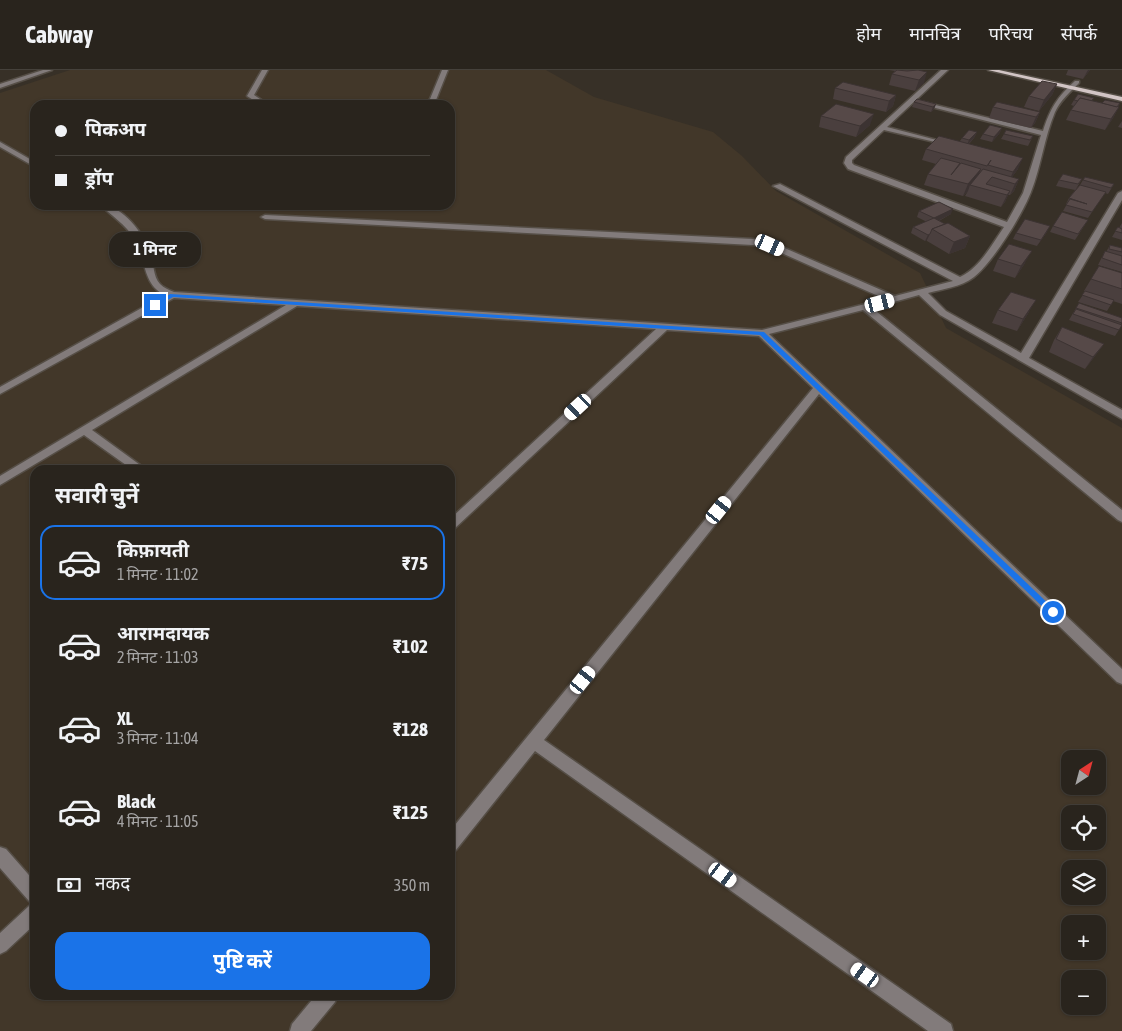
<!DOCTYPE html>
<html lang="hi">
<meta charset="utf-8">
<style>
:root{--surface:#29241d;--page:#312c26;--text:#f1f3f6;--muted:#a5a4a4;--line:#45413b;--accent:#1a73e8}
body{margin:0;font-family:"Asap Condensed","Noto Sans Devanagari",sans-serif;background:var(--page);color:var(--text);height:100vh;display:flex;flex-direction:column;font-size:19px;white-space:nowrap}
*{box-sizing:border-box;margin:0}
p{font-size:16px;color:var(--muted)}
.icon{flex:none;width:28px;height:28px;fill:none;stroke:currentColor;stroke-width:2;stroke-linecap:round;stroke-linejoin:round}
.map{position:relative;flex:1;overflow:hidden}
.drawer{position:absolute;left:30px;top:395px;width:425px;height:535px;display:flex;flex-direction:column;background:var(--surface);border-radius:15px;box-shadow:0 1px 4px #0004,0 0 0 1px var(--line)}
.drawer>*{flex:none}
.top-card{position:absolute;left:30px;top:30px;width:425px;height:110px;border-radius:15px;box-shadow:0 1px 4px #0004,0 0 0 1px var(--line);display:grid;align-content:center;height:110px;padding:0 25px;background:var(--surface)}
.needle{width:32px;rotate:36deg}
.controls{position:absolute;left:1061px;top:680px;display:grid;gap:10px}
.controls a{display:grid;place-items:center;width:45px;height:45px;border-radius:10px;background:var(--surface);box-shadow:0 1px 4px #0004,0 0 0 1px var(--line);font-size:25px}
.end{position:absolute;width:22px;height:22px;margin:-11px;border:6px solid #1a73e8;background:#fff;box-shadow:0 0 0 2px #fff}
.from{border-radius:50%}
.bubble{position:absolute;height:35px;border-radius:15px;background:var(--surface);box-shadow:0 1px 4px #0004,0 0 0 1px var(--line);font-size:16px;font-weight:700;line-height:35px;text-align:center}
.car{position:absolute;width:15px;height:30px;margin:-15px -8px;border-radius:6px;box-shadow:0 0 4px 1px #0007;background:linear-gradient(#fff 24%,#345 0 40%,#fff 0 76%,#345 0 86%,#fff 0)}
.top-card b{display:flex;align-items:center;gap:18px;height:48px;font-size:19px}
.top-card b+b{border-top:1px solid var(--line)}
.top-card i{width:12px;height:12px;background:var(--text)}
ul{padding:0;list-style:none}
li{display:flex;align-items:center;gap:15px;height:75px;margin:0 10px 8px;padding:0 15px;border:2px solid transparent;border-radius:15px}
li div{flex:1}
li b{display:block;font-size:19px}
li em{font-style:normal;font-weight:700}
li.current{border-color:var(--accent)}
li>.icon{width:45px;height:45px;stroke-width:1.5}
h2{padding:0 25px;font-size:22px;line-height:60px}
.pay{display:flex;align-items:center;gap:12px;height:55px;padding:0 25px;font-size:19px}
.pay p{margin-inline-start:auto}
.cta{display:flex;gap:10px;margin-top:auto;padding:10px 25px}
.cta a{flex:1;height:58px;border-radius:15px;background:var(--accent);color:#fff;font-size:20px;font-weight:700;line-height:58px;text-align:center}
header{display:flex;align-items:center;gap:30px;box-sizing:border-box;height:70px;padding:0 25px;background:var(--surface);border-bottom:1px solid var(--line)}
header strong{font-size:24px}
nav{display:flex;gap:28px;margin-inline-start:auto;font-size:18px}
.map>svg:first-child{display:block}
.built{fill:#423729;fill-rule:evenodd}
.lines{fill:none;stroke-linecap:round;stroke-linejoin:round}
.minor-casing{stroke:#554e46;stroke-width:3}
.major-casing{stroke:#554e46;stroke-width:3}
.minor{fill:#827b7b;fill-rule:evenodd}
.major{fill:#d2c5c5;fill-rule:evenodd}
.wall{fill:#4a3f3e}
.shaded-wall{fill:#3c3332}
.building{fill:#564948;stroke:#3c3332}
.route{fill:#1a73e8}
</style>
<header>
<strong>Cabway</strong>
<nav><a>होम</a><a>मानचित्र</a><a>परिचय</a><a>संपर्क</a></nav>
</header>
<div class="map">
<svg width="1122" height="961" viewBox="0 0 1122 961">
<rect width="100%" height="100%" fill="#373027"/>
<!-- built -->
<path class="built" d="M70 0H546L594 27 713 62 742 86 776 121 920 203 946 258 1122 358V961H0V23ZM35 35H450V135H35ZM35 400H450V925H35ZM1070 689H1098V716H1070ZM1070 744H1098V771H1070ZM1070 799H1098V826H1070ZM1070 854H1098V881H1070ZM1070 909H1098V936H1070Z"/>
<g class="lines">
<!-- minor casing -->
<g class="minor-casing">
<g id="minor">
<path d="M43 0H52L0 18V14Z"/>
<path d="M262 0H268L254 25 269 35H261L247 26Z"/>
<path d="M442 0H448L436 30 431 35H424L430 29Z"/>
<path d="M941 0H948L887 57 952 74V76L884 60 852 90V93L854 95 1007 152 1023 123 1041 65 916 33 919 31 1043 61C1050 39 1057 27 1075 11H1079V13C1070 22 1060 31 1055 42 1044 68 1041 97 1031 122 1022 145 993 192 974 207 961 217 943 219 928 223L946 241 1021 283 1118 123 1122 121V130L1029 288 1122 340V349L940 245 919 225 872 238 1122 440V452L1118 450 863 240 769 264 1122 599V614L1117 612 819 324 544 670 951 954 953 961H928L535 681 456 780 450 782V761L813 318 759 266 667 260 454 459 450 461V449L656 259 297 236 92 360 147 400H133L84 365 0 415V406L286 235 174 228 0 324V317L165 225C142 215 146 187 134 168 125 154 112 146 100 135 123 135 144 164 151 184 154 194 153 207 160 214 164 218 169 220 174 222L762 260 885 229 768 177 753 175 265 149 261 147 265 145 753 169 773 173 895 226 953 211 773 116 780 114 960 207C980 198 992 174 1004 157L848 99 844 93 846 87Z"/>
<path d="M0 72 35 92V97L0 77Z"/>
<path d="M0 777 6 779 35 812V854L6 881 0 884V863L29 836 35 833 29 831 0 798Z"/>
<path d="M316 925H337L335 932 311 961H290L292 954Z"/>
</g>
</g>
<!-- major casing -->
<g class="major-casing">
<path id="major" d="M988 0H999L1122 27V31Z"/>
</g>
<!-- minor -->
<use href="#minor" class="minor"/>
<!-- major -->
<use href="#major" class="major"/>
</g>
<!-- wall -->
<g class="wall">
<path d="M889 0H918L924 13 915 21 889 15 892 4 895 1Z"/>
<path d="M1068 0H1090L1083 9 1066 5Z"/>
<path d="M1057 14 1052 25 1039 41 1024 37 1029 26Z"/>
<path d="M835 18 896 25 893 36 886 42 833 29Z"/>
<path d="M1094 28 1092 31 1102 33H1120L1118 37H1119L1113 48 1105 60 1066 50 1071 40 1074 36 1071 35 1074 30Z"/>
<path d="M914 32 936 34 934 39 931 42 912 37Z"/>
<path d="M993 37 1040 42 1035 53 1031 58 989 48Z"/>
<path d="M821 46 870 55 856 67 819 57Z"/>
<path d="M1122 51V58L1118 57Z"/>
<path d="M1002 58 999 64 992 72 980 69 983 64Z"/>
<path d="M977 62 974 68 969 74 1018 99 1012 107 1019 109 1014 121 1010 125H1008L1005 132 1001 137 965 126 968 121 963 126 924 115 928 104 936 94 922 90 926 79 960 71 962 68Z"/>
<path d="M1004 64 1033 66 1028 76 1001 69Z"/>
<path d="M1082 109 1076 119 1080 115 1083 110 1114 114 1108 124 1105 123 1088 148 1063 141 1067 134H1066L1069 128 1075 120 1056 116 1059 110Z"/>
<path d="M919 141 951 144 939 151 970 166 965 178 949 184 927 171V170L925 171 911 163 913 157 927 152 917 147Z"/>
<path d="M1088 150 1075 170 1050 162 1053 156Z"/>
<path d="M1122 153V170L1112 167 1118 157 1119 158Z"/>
<path d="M1047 162 1037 176 1013 169 1016 163Z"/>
<path d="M1110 175 1122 178V202L1098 195 1105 181 1106 182Z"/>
<path d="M998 189 1025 193 1015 208 993 201Z"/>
<path d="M1099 196 1122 203V234L1113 231 1107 241 1078 232 1085 222 1084 221Z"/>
<path d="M1079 233 1122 252 1121 254 1122 255 1115 266 1069 250Z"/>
<path d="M998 240 1029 242 1017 261 992 253Z"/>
<path d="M1062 257 1104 274 1095 286 1085 299 1049 282 1054 270Z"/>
</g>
<!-- shaded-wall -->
<g class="shaded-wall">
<path d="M1088 0H1090L1083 9Z"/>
<path d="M927 2 924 13 915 21 919 10Z"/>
<path d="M1057 14 1052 25 1039 41 1044 30Z"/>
<path d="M896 25 893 36 886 42 889 31Z"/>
<path d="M936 34 934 39 931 42 933 37Z"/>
<path d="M1119 37 1113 48 1105 60 1111 49Z"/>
<path d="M1040 42 1035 53 1031 58 1036 47Z"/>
<path d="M874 44 870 55 856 67 860 56Z"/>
<path d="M1002 58 999 64 992 72 994 67Z"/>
<path d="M977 62 974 68 967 75 969 70Z"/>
<path d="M1023 88 1018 99 1008 113 1013 102Z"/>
<path d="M981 99 976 110 970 115 968 121 963 126 968 114Z"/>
<path d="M1019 109 1014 121 1010 125 1015 114Z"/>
<path d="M1010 121 1005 132 1001 137 1007 125Z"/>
<path d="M953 139 951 144 932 154 934 148Z"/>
<path d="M1050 156 1047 162 1037 176 1041 170Z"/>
<path d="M930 164 927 170 925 171 928 165Z"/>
<path d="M970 166 965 178 949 184 954 172Z"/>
<path d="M1032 181 1025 193 1015 208 1021 196Z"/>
<path d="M1036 230 1029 242 1017 261 1023 249Z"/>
<path d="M1104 274 1095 286 1085 299 1093 287Z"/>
</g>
<!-- building -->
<g class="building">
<path d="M897 0 907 1 918 0 927 2 919 10 892 4Z"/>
<path d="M1042 11 1057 14 1044 30 1029 26Z"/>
<path d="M843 12 896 25 889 31 835 18Z"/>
<path d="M1078 24 1094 28 1091 31 1080 28 1078 31 1074 30Z"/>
<path d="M1080 28 1119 37 1111 49 1071 40Z"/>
<path d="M917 29 936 34 933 37 914 32Z"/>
<path d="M1105 30 1120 33 1117 37 1102 33Z"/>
<path d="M997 32 1040 42 1036 47 993 37Z"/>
<path d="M836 34 874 44 860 56 821 46Z"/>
<path d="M990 55 1002 58 994 67 983 64Z"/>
<path d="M969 60 977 62 969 70 962 68Z"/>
<path d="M1006 60 1033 66 1030 70 1004 64Z"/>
<path d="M939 66 1023 88 1013 102 988 95 991 90 987 96 926 79Z"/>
<path d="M941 88 960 93 951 105 961 93 981 99 968 114 928 104Z"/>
<path d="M983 99 1019 109 1015 114 992 107 986 114 1010 121 1007 125 970 115Z"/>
<path d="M1063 104 1082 109 1078 114 1059 110Z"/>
<path d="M1085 107 1114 114 1111 118 1083 110Z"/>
<path d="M1080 115 1106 122 1092 142 1066 135 1070 129 1087 134 1069 128Z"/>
<path d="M939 132 953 139 934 148 919 141Z"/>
<path d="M1062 142 1088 150 1078 164 1053 156Z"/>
<path d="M934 148 945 154 932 159 930 164 928 165 913 157Z"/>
<path d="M1025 149 1050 156 1041 170 1016 163Z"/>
<path d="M948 153 970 166 954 172 932 159Z"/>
<path d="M1118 157 1122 159V163L1115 161Z"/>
<path d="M1009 174 1032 181 1021 196 998 189Z"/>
<path d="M1110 175 1122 178V182L1109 179Z"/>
<path d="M1105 181 1122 186V195L1102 188Z"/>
<path d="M1099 196 1122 203V219L1091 209Z"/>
<path d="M1085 221 1114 230 1111 235 1082 225Z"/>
<path d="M1011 222 1036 230 1023 249 998 240Z"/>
<path d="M1079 233 1122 248V253L1076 238Z"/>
<path d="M1076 239 1122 255 1119 260 1073 244Z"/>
<path d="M1062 257 1104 274 1093 287 1056 269Z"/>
</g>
<!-- route -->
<path class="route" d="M170 224 764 262 1057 542 1056 544H1050L760 265 173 227 157 236 152 235Z"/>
</svg>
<div class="controls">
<a><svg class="needle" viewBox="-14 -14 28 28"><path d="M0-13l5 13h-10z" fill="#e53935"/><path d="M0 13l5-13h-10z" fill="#a5a4a4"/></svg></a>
<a><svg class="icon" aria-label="locate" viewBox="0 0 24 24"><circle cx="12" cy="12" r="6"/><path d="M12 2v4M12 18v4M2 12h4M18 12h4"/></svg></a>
<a><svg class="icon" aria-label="layers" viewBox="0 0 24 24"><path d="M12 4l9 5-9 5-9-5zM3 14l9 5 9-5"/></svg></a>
<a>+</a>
<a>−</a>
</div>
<i class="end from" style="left:1053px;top:542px"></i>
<i class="end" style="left:155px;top:235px"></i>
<div class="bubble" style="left:109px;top:162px;width:92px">1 मिनट</div>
<i class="car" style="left:770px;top:175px;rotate:114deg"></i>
<i class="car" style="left:880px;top:233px;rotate:76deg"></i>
<i class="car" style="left:578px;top:337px;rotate:227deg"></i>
<i class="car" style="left:719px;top:440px;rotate:39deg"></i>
<i class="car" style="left:583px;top:610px;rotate:39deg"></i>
<i class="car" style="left:723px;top:805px;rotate:126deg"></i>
<i class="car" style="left:865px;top:905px;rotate:305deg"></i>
<div class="top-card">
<b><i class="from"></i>पिकअप</b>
<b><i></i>ड्रॉप</b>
</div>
<section class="drawer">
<h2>सवारी चुनें</h2>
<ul>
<li class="current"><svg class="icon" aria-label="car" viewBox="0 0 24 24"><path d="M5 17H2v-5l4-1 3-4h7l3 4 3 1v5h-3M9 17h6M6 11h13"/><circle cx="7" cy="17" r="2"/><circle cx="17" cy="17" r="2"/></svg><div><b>किफ़ायती</b><p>1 मिनट · 11:02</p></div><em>₹75</em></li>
<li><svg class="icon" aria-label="car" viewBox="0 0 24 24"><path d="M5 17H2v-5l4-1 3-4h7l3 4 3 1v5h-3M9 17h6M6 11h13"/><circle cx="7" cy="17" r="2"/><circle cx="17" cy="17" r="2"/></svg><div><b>आरामदायक</b><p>2 मिनट · 11:03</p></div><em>₹102</em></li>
<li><svg class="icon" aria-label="car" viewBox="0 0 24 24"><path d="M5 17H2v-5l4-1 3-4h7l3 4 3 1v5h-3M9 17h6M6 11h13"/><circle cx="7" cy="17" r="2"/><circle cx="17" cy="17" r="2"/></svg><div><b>XL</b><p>3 मिनट · 11:04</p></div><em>₹128</em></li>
<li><svg class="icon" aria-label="car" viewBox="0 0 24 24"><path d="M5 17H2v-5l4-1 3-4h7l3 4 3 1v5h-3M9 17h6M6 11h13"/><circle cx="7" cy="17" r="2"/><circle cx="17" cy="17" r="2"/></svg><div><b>Black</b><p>4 मिनट · 11:05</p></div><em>₹125</em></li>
</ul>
<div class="pay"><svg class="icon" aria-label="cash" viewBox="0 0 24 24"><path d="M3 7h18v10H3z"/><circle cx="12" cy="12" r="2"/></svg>नकद<p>350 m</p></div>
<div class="cta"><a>पुष्टि करें</a></div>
</section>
</div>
